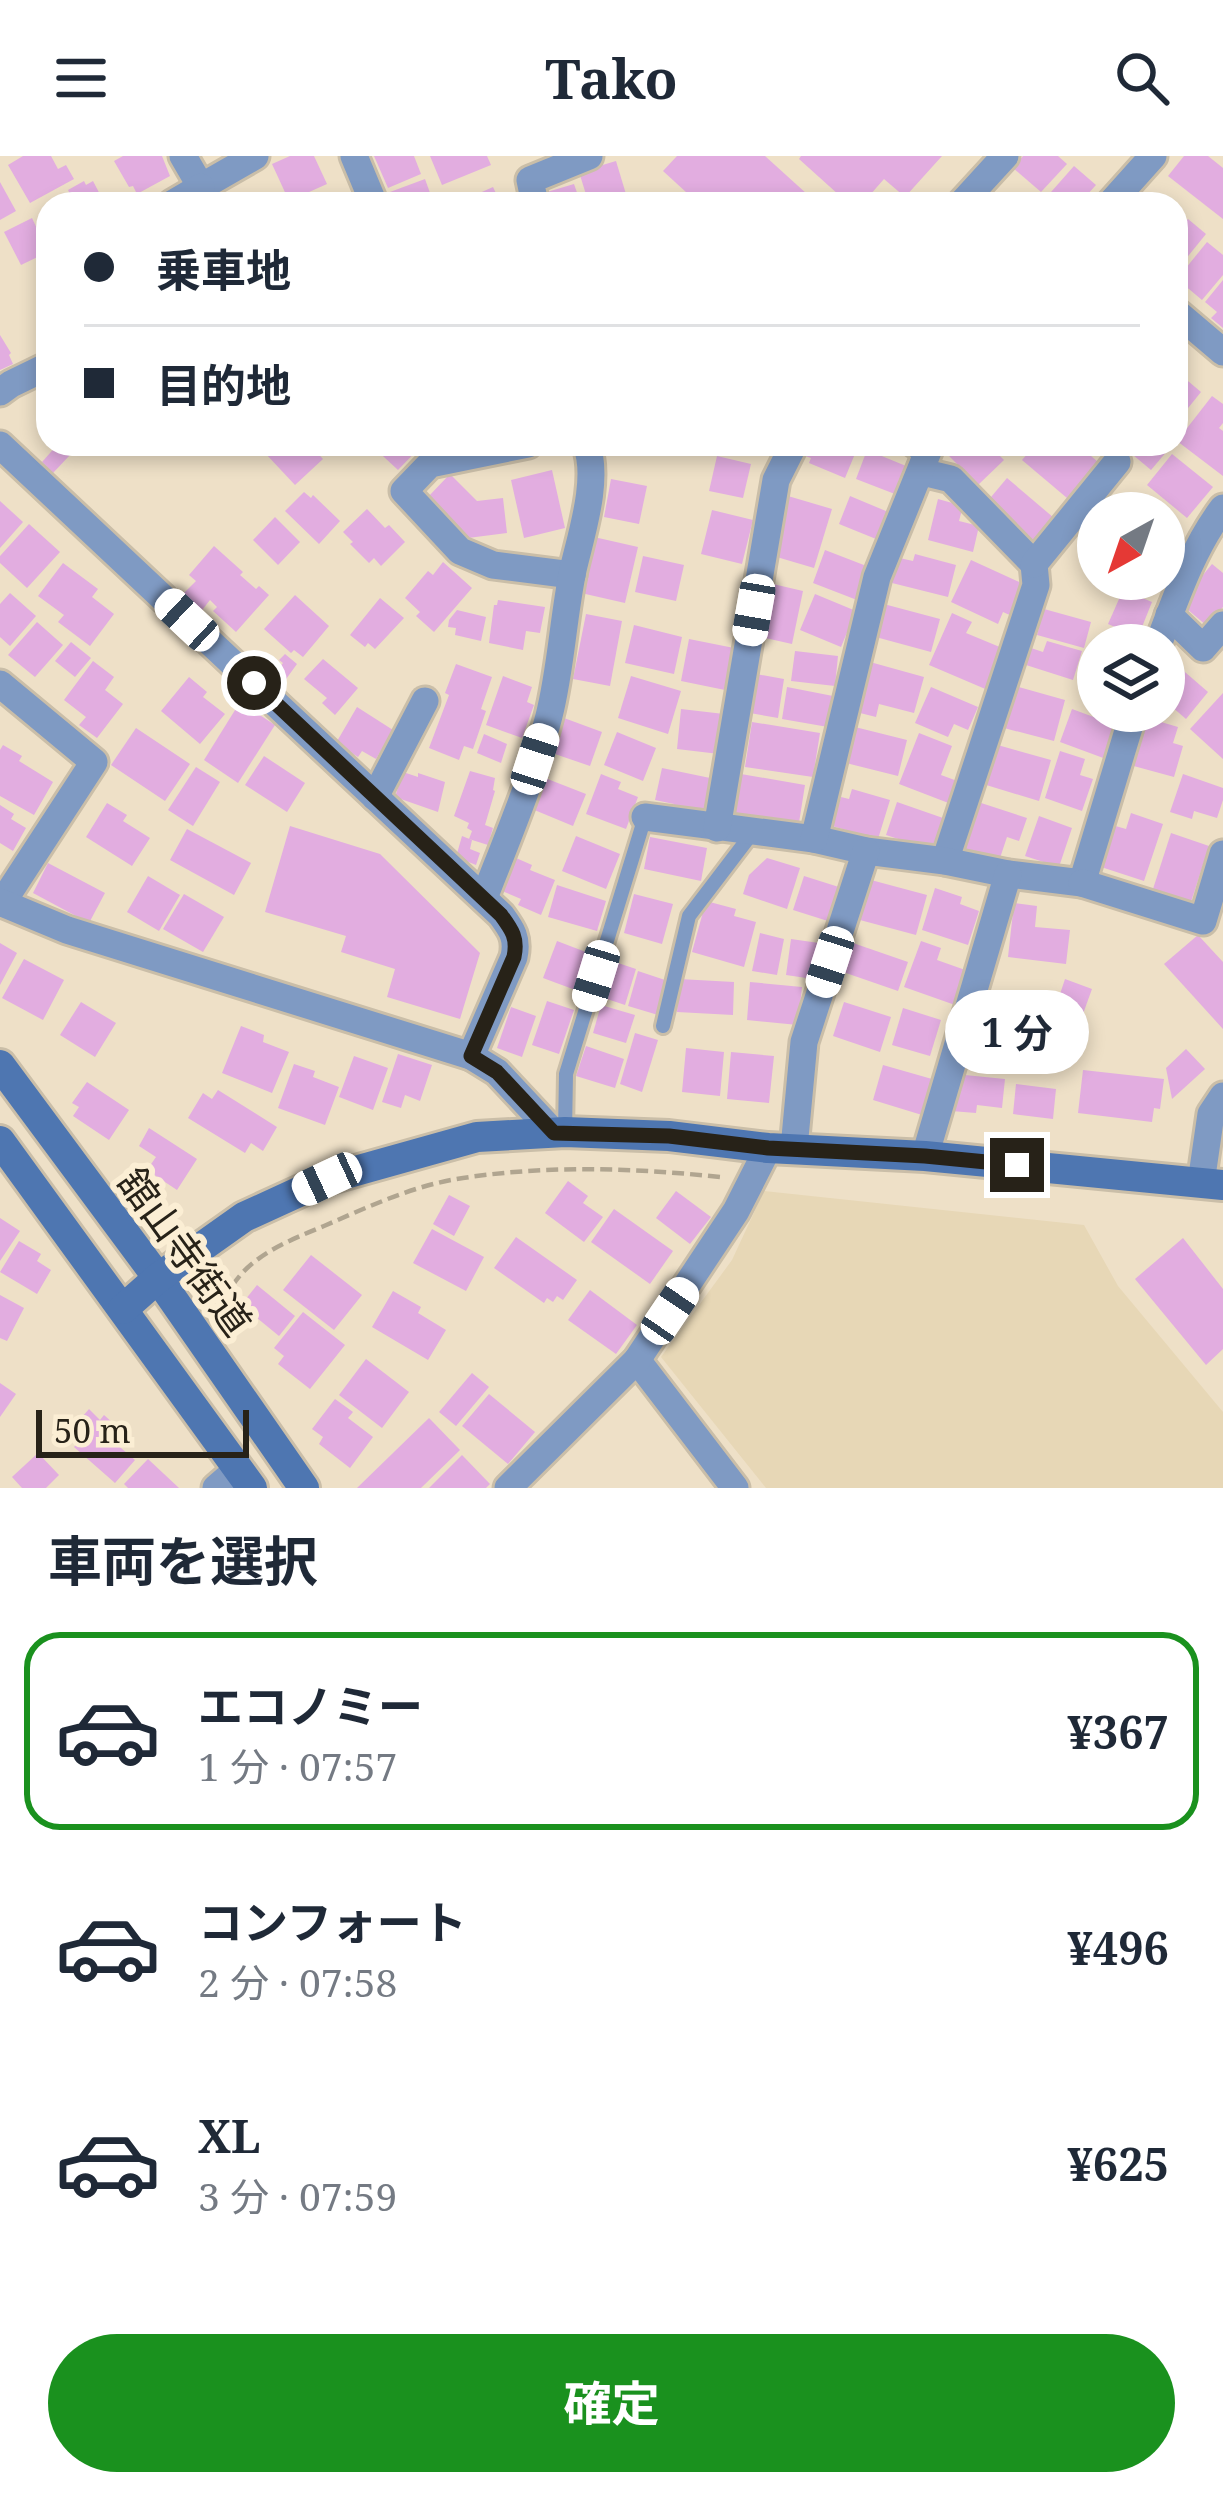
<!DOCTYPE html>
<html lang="ja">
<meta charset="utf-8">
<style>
:root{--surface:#fff;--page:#f6f6f7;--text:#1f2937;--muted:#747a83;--line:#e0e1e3;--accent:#1a911e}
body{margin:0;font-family:"Noto Serif","Noto Sans JP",serif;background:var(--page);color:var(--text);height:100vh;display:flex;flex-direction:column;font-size:45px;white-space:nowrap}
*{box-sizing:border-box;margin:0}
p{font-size:39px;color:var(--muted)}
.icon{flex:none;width:66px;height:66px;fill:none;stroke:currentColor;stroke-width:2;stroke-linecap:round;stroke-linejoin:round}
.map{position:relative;height:1332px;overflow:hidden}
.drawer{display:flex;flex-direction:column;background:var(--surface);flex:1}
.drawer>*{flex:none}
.hud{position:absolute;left:36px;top:36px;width:1152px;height:264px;border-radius:36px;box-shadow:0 6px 18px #0003;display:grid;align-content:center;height:264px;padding:0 48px;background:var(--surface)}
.needle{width:78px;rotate:220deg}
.buttons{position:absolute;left:1077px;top:336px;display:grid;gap:24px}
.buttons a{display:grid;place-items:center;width:108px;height:108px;border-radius:50%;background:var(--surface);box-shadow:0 6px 18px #0003;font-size:60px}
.scale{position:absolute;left:36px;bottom:30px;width:213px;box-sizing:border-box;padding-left:12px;border:6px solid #272218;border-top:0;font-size:33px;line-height:42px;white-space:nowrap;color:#272218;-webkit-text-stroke:9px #fbeed4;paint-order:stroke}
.end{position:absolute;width:54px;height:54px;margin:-27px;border:15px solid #272218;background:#fff;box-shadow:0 0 0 6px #fff}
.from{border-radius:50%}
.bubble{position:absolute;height:84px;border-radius:42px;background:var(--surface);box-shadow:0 6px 18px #0003;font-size:39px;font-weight:700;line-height:84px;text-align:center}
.car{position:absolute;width:36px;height:72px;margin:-36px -18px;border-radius:15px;box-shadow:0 0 9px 3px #0007;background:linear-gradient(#fff 24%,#345 0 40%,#fff 0 76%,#345 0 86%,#fff 0)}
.hud b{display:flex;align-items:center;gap:42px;height:114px;font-size:45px}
.hud b+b{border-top:3px solid var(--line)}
.hud i{width:30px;height:30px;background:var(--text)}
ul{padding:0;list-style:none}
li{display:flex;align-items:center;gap:36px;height:198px;margin:0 24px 18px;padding:0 24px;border:6px solid transparent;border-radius:36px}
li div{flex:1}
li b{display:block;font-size:45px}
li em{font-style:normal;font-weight:700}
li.on{border-color:var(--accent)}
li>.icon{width:108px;height:108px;stroke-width:1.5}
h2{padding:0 48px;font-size:54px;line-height:144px}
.action{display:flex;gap:24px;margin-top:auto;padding:24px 48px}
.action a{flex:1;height:138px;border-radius:72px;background:var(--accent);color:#fff;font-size:48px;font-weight:700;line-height:138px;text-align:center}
header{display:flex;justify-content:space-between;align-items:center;height:156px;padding:0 48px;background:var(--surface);font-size:54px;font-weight:700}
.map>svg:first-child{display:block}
.built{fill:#e7d7b6}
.building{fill:#e2ade0}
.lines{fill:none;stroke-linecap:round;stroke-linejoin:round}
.lane-casing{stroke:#cabea8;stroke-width:20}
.street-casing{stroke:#cabea8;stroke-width:33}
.secondary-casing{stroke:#cabea8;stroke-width:36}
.path{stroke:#b0a590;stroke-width:4.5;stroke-dasharray:12 6;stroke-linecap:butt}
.lane{stroke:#7f9ac3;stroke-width:14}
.street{stroke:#7f9ac3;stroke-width:27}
.secondary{stroke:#4e76b1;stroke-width:30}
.route{stroke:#272218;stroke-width:15}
.labels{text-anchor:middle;stroke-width:12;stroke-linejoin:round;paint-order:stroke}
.street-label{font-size:39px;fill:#272218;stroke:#fbeed4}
</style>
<header><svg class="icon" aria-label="menu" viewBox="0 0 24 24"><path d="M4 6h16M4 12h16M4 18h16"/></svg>Tako<svg class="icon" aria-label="search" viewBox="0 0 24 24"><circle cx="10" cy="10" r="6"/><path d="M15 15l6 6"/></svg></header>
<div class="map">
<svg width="1223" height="1332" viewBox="0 0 1223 1332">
<rect width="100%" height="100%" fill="#eee0c7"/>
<!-- built -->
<path class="built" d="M764 1035 1084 1069 1118 1130 1223 1256V1332H766L661 1201 732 1104Z"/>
<!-- building -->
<g class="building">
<path d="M23 0H51L58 13 66 9 74 23 30 47 8 9Z"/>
<path d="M123 0H162L170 20 137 38 133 30 129 31 114 5Z"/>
<path d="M290 0H314L327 28 289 45 272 8Z"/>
<path d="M374 0H414L421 18 388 32Z"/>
<path d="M430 0H487L491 9 442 29Z"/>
<path d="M677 0H765L818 48H699L663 15Z"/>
<path d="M801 0H942L905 41 884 23 862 48H849L799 3Z"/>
<path d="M1023 0H1058L1067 8 1041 36 1013 12Z"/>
<path d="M1184 0H1208L1223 12V63L1168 20Z"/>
<path d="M616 5 629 48H589L579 16Z"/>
<path d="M1074 10 1096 29 1086 40 1096 48H1048L1044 44Z"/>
<path d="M425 23 434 48H394L390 36Z"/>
<path d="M84 25 86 29 93 25 105 48H69L66 42 71 40 68 34Z"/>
<path d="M0 26 16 55 0 64Z"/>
<path d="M574 28 581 48H550L547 36Z"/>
<path d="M493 31 501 48H455Z"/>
<path d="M32 62 48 96 21 109 4 76Z"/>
<path d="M1188 63 1206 78 1176 115V78Z"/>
<path d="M1207 86 1223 99V119L1202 144 1177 123Z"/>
<path d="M1223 124V172L1211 162 1217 156 1205 146Z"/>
<path d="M0 179 11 197 9 199 13 208 0 214Z"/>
<path d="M1176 215 1201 236 1176 267Z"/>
<path d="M1212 240 1223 248V267L1219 272 1223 275V320L1177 285Z"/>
<path d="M58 288 70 299 53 317 42 306Z"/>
<path d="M274 288H309L323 303 295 329 265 297Z"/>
<path d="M370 288H423L398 314Z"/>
<path d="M810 288H859L845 322 809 307 811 302 805 300Z"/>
<path d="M958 288H988L1004 304 978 329 947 298Z"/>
<path d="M1036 288H1077L1098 306 1067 342 1022 304Z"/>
<path d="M1120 288H1173L1151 314Z"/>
<path d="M867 294 911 312 900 340 856 323Z"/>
<path d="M1172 298 1213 331 1187 362 1147 329Z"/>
<path d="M717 300 751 308 743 342 709 335Z"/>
<path d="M552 314 565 372 524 382 511 324Z"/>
<path d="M450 318 477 345 503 342 507 377 468 382 428 341Z"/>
<path d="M1007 322 1054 362 1033 387 986 347Z"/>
<path d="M611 323 647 330 639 368 604 361Z"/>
<path d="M304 336 311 342 313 339 340 365 319 388 285 355Z"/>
<path d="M788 340 832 353 814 412 770 399Z"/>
<path d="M850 340 893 358 881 385 839 368Z"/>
<path d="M1106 341 1124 357H1098V378L1085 366Z"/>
<path d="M938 343 963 350 959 365 979 370 973 396 928 384Z"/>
<path d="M0 345 23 366 0 392Z"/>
<path d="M367 353 385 372 389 369 405 386 381 410 374 402 369 407 350 388 353 386 343 376Z"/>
<path d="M712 354 753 364 742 408 701 398Z"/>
<path d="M275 361 300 386 278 409 253 384Z"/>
<path d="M29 368 60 396 27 432 0 407V400Z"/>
<path d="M594 381 638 391 625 447 581 437Z"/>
<path d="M1164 383 1183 391 1167 434 1141 423H1164Z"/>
<path d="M214 390 243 416 240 419 256 433 259 430 269 439 236 476 213 455 217 451 210 444 199 458 180 441 196 425 189 419Z"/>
<path d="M825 394 869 411 857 444 813 427Z"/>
<path d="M915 398 956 409 948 441 888 426 895 401 913 405Z"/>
<path d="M643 400 684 409 676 445 635 436Z"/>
<path d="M971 404 1028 430 1014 461 1003 456 998 468 951 446Z"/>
<path d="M443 406 472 432 434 476 416 460 420 456 405 442 428 415 433 419Z"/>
<path d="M63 407 98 433 92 441 114 458 90 490 58 466 64 459 38 440Z"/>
<path d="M1212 408 1223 417V451L1207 470 1180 447Z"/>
<path d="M773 428 803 435 792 488 761 481Z"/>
<path d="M1123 434 1152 446 1138 481 1108 468Z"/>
<path d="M10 437 36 460 10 490 0 481V448Z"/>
<path d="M815 438 856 455 841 491 800 474Z"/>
<path d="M295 439 329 470 303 501 294 494 291 497 264 473Z"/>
<path d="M380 442 404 462 375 493 368 487 365 491 350 479Z"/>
<path d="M498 444 545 451 540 477 526 475 523 494 489 487 494 449H497Z"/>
<path d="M880 447 940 463 931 496 872 480Z"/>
<path d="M1044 453 1091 466 1084 492 1037 479Z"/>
<path d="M457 454 486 461 481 485 455 479 456 472 448 471 449 464Z"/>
<path d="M952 457 972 466 966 477 1007 494 990 535 929 509Z"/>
<path d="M586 458 622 465 610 530 573 523Z"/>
<path d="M37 466 63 489 35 521 8 499Z"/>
<path d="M634 469 682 481 674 518 625 507Z"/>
<path d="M689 483 734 492 725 534 681 525Z"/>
<path d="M1047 485 1082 495 1073 524 1026 509 1031 492 1043 496Z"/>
<path d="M1093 485 1098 487V526L1081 519Z"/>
<path d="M71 486 91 502 75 521 55 505Z"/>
<path d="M795 495 838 500 835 530 791 525Z"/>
<path d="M285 498 297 508 281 530 271 522 283 507 279 504Z"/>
<path d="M323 503 358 532 335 559 322 547 327 542 304 523Z"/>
<path d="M1171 504 1208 536 1186 563 1164 544V513Z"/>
<path d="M93 505 114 521 105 534 123 548 97 582 79 569 86 561 64 544Z"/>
<path d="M870 506 924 521 914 557 879 548 876 561 856 556Z"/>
<path d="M456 508 492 521 481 553 486 555 473 593 464 590 459 604 429 592 449 539 445 537Z"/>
<path d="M756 518 784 523 778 562 750 557Z"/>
<path d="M503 520 532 531 527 546 534 549 522 582 486 569Z"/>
<path d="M631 520 681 535 668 578 618 562Z"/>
<path d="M189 521 207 536 203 541 225 558 200 588 161 555Z"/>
<path d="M1015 530 1065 544 1054 585 1004 572Z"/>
<path d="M787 531 833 540 828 571 782 563Z"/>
<path d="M931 531 978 551 968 574 954 568 948 581 915 567Z"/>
<path d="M1223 537V603L1190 573Z"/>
<path d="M240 546 275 569 238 627 204 604Z"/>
<path d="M357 551 393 574 376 603 362 595 358 601 336 587Z"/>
<path d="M681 553 724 558 719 598 677 593Z"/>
<path d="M1072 553 1118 570 1106 603 1060 586Z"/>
<path d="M1144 561 1178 571 1173 587 1183 590 1174 621 1130 609Z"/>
<path d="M564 562 602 576 590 610 552 597Z"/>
<path d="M752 566 820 577 813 621 745 611Z"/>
<path d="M855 571 907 584 898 620 846 607Z"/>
<path d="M136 572 190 608 165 645 111 609Z"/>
<path d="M617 576 656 592 643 625 604 609Z"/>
<path d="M919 577 952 590 941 619 960 626 951 648 899 628Z"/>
<path d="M484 578 507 588 501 607 477 597Z"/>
<path d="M994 588 1051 604 1039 645 983 628Z"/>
<path d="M3 589 22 600 19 605 53 626 34 659 0 640V594Z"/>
<path d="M1060 595 1085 603 1080 619 1093 623 1082 655 1045 642Z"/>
<path d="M264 600 305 627 287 656 245 629Z"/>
<path d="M196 611 220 626 193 670 168 654Z"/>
<path d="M662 612 715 623 708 661 673 653 674 648 655 644Z"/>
<path d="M470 615 495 622 493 634 495 635 485 669 493 672 488 689 469 683 472 675 467 672 469 667 454 660Z"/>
<path d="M403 616 418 621V617L445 626 438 656 395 641Z"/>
<path d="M601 618 621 626 618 633 638 641 626 673 586 658Z"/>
<path d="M741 618 805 629 798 673 734 662Z"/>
<path d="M1183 618 1223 632V644L1217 662 1194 655 1192 663 1170 656Z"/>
<path d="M545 622 586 638 573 670 532 653Z"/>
<path d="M852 633 890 644 878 683 832 670 841 641 849 643Z"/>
<path d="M975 645 1027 662 1019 685 1007 681 999 705 960 692Z"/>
<path d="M897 646 943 662 932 694 886 679Z"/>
<path d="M107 647 127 659 123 665 150 682 132 710 86 681Z"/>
<path d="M0 649 14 658 11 663 26 672 13 695 0 687Z"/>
<path d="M1131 657 1163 668 1144 725 1098 710 1112 669 1126 673Z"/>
<path d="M1039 660 1072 672 1059 711 1025 700Z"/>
<path d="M290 670 380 698 480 797 460 863 387 841 395 813 341 796 346 780 265 756Z"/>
<path d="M187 673 251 707 234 739 170 704Z"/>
<path d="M1171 677 1209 690 1190 749 1152 736Z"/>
<path d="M462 680 472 684 470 693 480 697 476 709 456 701Z"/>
<path d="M576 680 620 698 606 733 562 715Z"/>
<path d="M650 681 707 692 701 725 644 713Z"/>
<path d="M516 702 532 709 530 714 555 724 541 759 518 749 521 743 502 735Z"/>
<path d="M767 702 800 712 787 753 743 738 749 719Z"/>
<path d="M48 707 105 737 89 767 33 737Z"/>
<path d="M148 720 180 739 159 775 127 756Z"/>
<path d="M804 720 842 732 831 766 793 754Z"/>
<path d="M871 724 927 739 916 779 860 764Z"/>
<path d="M557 729 606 745 597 775 548 761Z"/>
<path d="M935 732 962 741 960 748 979 755 968 789 922 774Z"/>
<path d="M184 738 224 761 203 796 163 773Z"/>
<path d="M634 738 673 748 662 788 624 777Z"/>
<path d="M706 745 736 753 734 760 756 766 744 811 692 796Z"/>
<path d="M1014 747 1037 750 1035 771 1070 774 1066 808 1008 801Z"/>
<path d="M760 777 784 783 777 819 752 815Z"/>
<path d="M1198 779 1223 806V873L1164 808Z"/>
<path d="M791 783 819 787 813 823 786 819Z"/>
<path d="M557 785 591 798 578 835 543 822Z"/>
<path d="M921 785 941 792 937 804 968 815 955 849 904 831Z"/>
<path d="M0 787 17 797 0 829Z"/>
<path d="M853 787 908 806 898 835 843 816Z"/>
<path d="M24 803 64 824 43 864 2 842Z"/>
<path d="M612 805 636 813 625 849 601 841Z"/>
<path d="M638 815 668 825 658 859 628 850Z"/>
<path d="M679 823 734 826 733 859 677 856Z"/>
<path d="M1065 823 1092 833 1079 869 1053 859Z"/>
<path d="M750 826 802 831 798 869 747 864Z"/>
<path d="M547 845 574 854 559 898 532 889Z"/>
<path d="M81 846 116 867 95 901 60 879Z"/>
<path d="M844 846 891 861 880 896 833 880Z"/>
<path d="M601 849 635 859 626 887 593 877Z"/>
<path d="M511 851 536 860 522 901 497 892Z"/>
<path d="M903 852 941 864 930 900 892 889Z"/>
<path d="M974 864 1009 867 1007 892 971 889Z"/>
<path d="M241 870 264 879 263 886 289 896 272 937 222 917Z"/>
<path d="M1021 870 1039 873 1038 880 1064 883 1059 916 1025 911 1028 886 1019 885Z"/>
<path d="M635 877 658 884 642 936 620 928Z"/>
<path d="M586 890 624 903 615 932 576 920Z"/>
<path d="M686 892 724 896 720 940 682 936Z"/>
<path d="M1186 893 1205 913 1172 943 1166 912Z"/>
<path d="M731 896 774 900 769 947 727 943Z"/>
<path d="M398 898 432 909 420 945 405 939 401 952 382 946Z"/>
<path d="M354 900 388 912 373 954 339 941Z"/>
<path d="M294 908 315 915 313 921 339 931 325 969 278 952Z"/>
<path d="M883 909 932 923 922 959 873 944Z"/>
<path d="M1083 914 1164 923 1160 953 1154 952 1152 966 1078 957Z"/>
<path d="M955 918 1005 923 1002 952 977 949 976 957 951 955Z"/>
<path d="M87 926 129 954 109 984 73 960 79 951 72 947Z"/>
<path d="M1016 928 1056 933 1053 963 1013 958Z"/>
<path d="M218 934 277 971 263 995 251 987 245 997 188 962 203 937 212 943Z"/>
<path d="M149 972 197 1003 177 1034 147 1014 156 1001 139 990Z"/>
<path d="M568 1025 588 1040 583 1047 603 1061 584 1086 545 1057Z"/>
<path d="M676 1035 711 1061 690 1088 656 1062Z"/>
<path d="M449 1039 470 1050 454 1080 433 1068Z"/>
<path d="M614 1053 673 1095 650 1128 591 1086Z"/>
<path d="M0 1062 20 1075 0 1105Z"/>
<path d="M432 1073 484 1101 466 1135 413 1107Z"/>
<path d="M516 1081 577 1124 563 1144 557 1140 553 1146 547 1142 544 1147 494 1112Z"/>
<path d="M1183 1082 1223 1133V1193L1206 1209 1135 1123Z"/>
<path d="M19 1085 41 1098 37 1105 51 1114 37 1138 0 1116Z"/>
<path d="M311 1099 362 1139 334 1174 283 1134Z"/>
<path d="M257 1129 295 1160 279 1180 241 1149Z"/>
<path d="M590 1134 637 1169 616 1198 568 1164Z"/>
<path d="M393 1135 421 1151 418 1157 446 1174 428 1204 372 1171Z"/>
<path d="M0 1139 24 1152 7 1185 0 1182Z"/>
<path d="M303 1156 345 1189 310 1233 278 1208 284 1200 274 1192Z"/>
<path d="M366 1203 409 1236 382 1272 339 1239Z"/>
<path d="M472 1217 489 1231 456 1270 439 1256Z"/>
<path d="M0 1227 16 1238 0 1261Z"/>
<path d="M489 1238 535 1276 508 1308 462 1270Z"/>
<path d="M335 1243 353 1256 348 1262 373 1281 350 1312 319 1288 323 1281 312 1273Z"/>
<path d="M89 1253 100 1264 104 1259 123 1276 114 1286 135 1304 115 1327 74 1291 82 1282 71 1274Z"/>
<path d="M429 1262 460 1294 421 1332H357Z"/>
<path d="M38 1297 59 1319 46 1332H22L12 1321Z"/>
<path d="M462 1299 490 1328 486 1332H429Z"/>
<path d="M148 1303 179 1332H128L124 1328Z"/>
</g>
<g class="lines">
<!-- lane casing -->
<g class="lane-casing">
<g id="lane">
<path d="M905 288 926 303"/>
<path d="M663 870 689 760 753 676"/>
<path d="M565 976 566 918 645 661"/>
</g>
</g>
<!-- street casing -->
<g class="street-casing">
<g id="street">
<path d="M183 0 201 31 255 0"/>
<path d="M354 0 374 48"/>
<path d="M172 48 201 31"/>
<path d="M535 48 530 24 589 0"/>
<path d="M961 48 1005 0"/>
<path d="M1110 48 1153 0"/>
<path d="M1176 156 1223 196"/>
<path d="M0 236 11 228 48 210"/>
<path d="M528 288 430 308 404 335 460 395 493 409 572 419"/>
<path d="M0 289 501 759C512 774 518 782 514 801L471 900"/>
<path d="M922 316 951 323 1034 408 1036 429 945 705"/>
<path d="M1034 408 1117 306"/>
<path d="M1169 459 1203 492 1223 469"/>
<path d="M1158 489C1176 442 1192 393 1223 352"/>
<path d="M0 528 94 606 2 747"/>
<path d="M375 641 425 545"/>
<path d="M645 661 814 683 866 695 945 705 1008 718 1082 727 1134 555"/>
<path d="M717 672 776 324 794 288"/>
<path d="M814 683 877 421 931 288"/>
<path d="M1082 727 1203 765 1223 698"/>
<path d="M484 742C507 683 533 622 549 560 561 513 563 462 573 414 581 379 600 322 586 288"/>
<path d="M0 746 67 774 471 900 497 916 554 977"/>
<path d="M794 992 804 886 866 695"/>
<path d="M925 1000 1008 718"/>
<path d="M1201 1027 1211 958 1223 940"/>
<path d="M637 1204 735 1332"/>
<path d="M216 1332 238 1313"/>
<path d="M508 1332 637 1204 736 1055 768 992"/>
</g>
</g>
<!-- secondary casing -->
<g class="secondary-casing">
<g id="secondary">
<path d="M0 909 158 1122 304 1332"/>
<path d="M0 985 252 1332"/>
<path d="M123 1153 158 1122 244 1061 327 1023 477 981 565 976 669 980 768 992 925 1000 1223 1029"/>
</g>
</g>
<!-- path -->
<path class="path" d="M220 1163C229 1108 278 1089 324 1070 368 1051 414 1029 463 1022 548 1009 634 1012 720 1021"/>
<!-- lane -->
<use href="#lane" class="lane"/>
<!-- street -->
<use href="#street" class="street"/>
<!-- secondary -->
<use href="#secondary" class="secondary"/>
</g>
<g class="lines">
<!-- route -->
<path class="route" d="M254 527 501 759C512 774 518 782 514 801L471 900 497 916 554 977 669 980 768 992 925 1000 1017 1009"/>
</g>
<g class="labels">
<!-- street labels -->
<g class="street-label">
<text transform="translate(185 1096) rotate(54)" y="14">舘山寺街道</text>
</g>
</g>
</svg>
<div class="buttons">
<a><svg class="needle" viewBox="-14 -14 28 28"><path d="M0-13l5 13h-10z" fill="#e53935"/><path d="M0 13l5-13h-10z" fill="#747a83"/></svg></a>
<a><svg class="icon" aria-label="layers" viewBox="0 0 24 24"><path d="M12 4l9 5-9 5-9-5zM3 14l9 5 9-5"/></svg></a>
</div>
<div class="scale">50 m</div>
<i class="end from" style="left:254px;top:527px"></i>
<i class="end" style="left:1017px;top:1009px"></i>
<div class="bubble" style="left:945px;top:834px;width:144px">1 分</div>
<i class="car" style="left:754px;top:454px;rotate:190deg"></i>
<i class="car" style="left:187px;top:464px;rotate:313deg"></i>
<i class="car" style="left:535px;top:603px;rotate:18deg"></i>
<i class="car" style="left:830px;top:806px;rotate:198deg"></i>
<i class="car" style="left:596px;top:820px;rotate:197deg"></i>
<i class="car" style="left:327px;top:1023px;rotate:245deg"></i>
<i class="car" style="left:670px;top:1155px;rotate:34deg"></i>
<div class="hud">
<b><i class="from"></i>乗車地</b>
<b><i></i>目的地</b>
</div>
</div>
<section class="drawer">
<h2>車両を選択</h2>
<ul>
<li class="on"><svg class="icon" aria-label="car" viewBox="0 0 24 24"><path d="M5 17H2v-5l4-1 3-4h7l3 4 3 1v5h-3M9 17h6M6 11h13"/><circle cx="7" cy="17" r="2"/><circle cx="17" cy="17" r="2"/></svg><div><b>エコノミー</b><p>1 分 · 07:57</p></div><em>¥367</em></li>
<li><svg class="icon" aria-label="car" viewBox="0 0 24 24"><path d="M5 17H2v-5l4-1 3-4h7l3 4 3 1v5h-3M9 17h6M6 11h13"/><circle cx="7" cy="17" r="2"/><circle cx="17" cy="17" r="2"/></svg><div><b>コンフォート</b><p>2 分 · 07:58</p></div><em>¥496</em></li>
<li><svg class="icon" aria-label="car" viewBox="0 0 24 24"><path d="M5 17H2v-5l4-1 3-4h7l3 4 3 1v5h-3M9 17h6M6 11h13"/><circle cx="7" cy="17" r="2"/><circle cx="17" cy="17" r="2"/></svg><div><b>XL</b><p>3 分 · 07:59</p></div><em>¥625</em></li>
</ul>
<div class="action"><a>確定</a></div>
</section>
